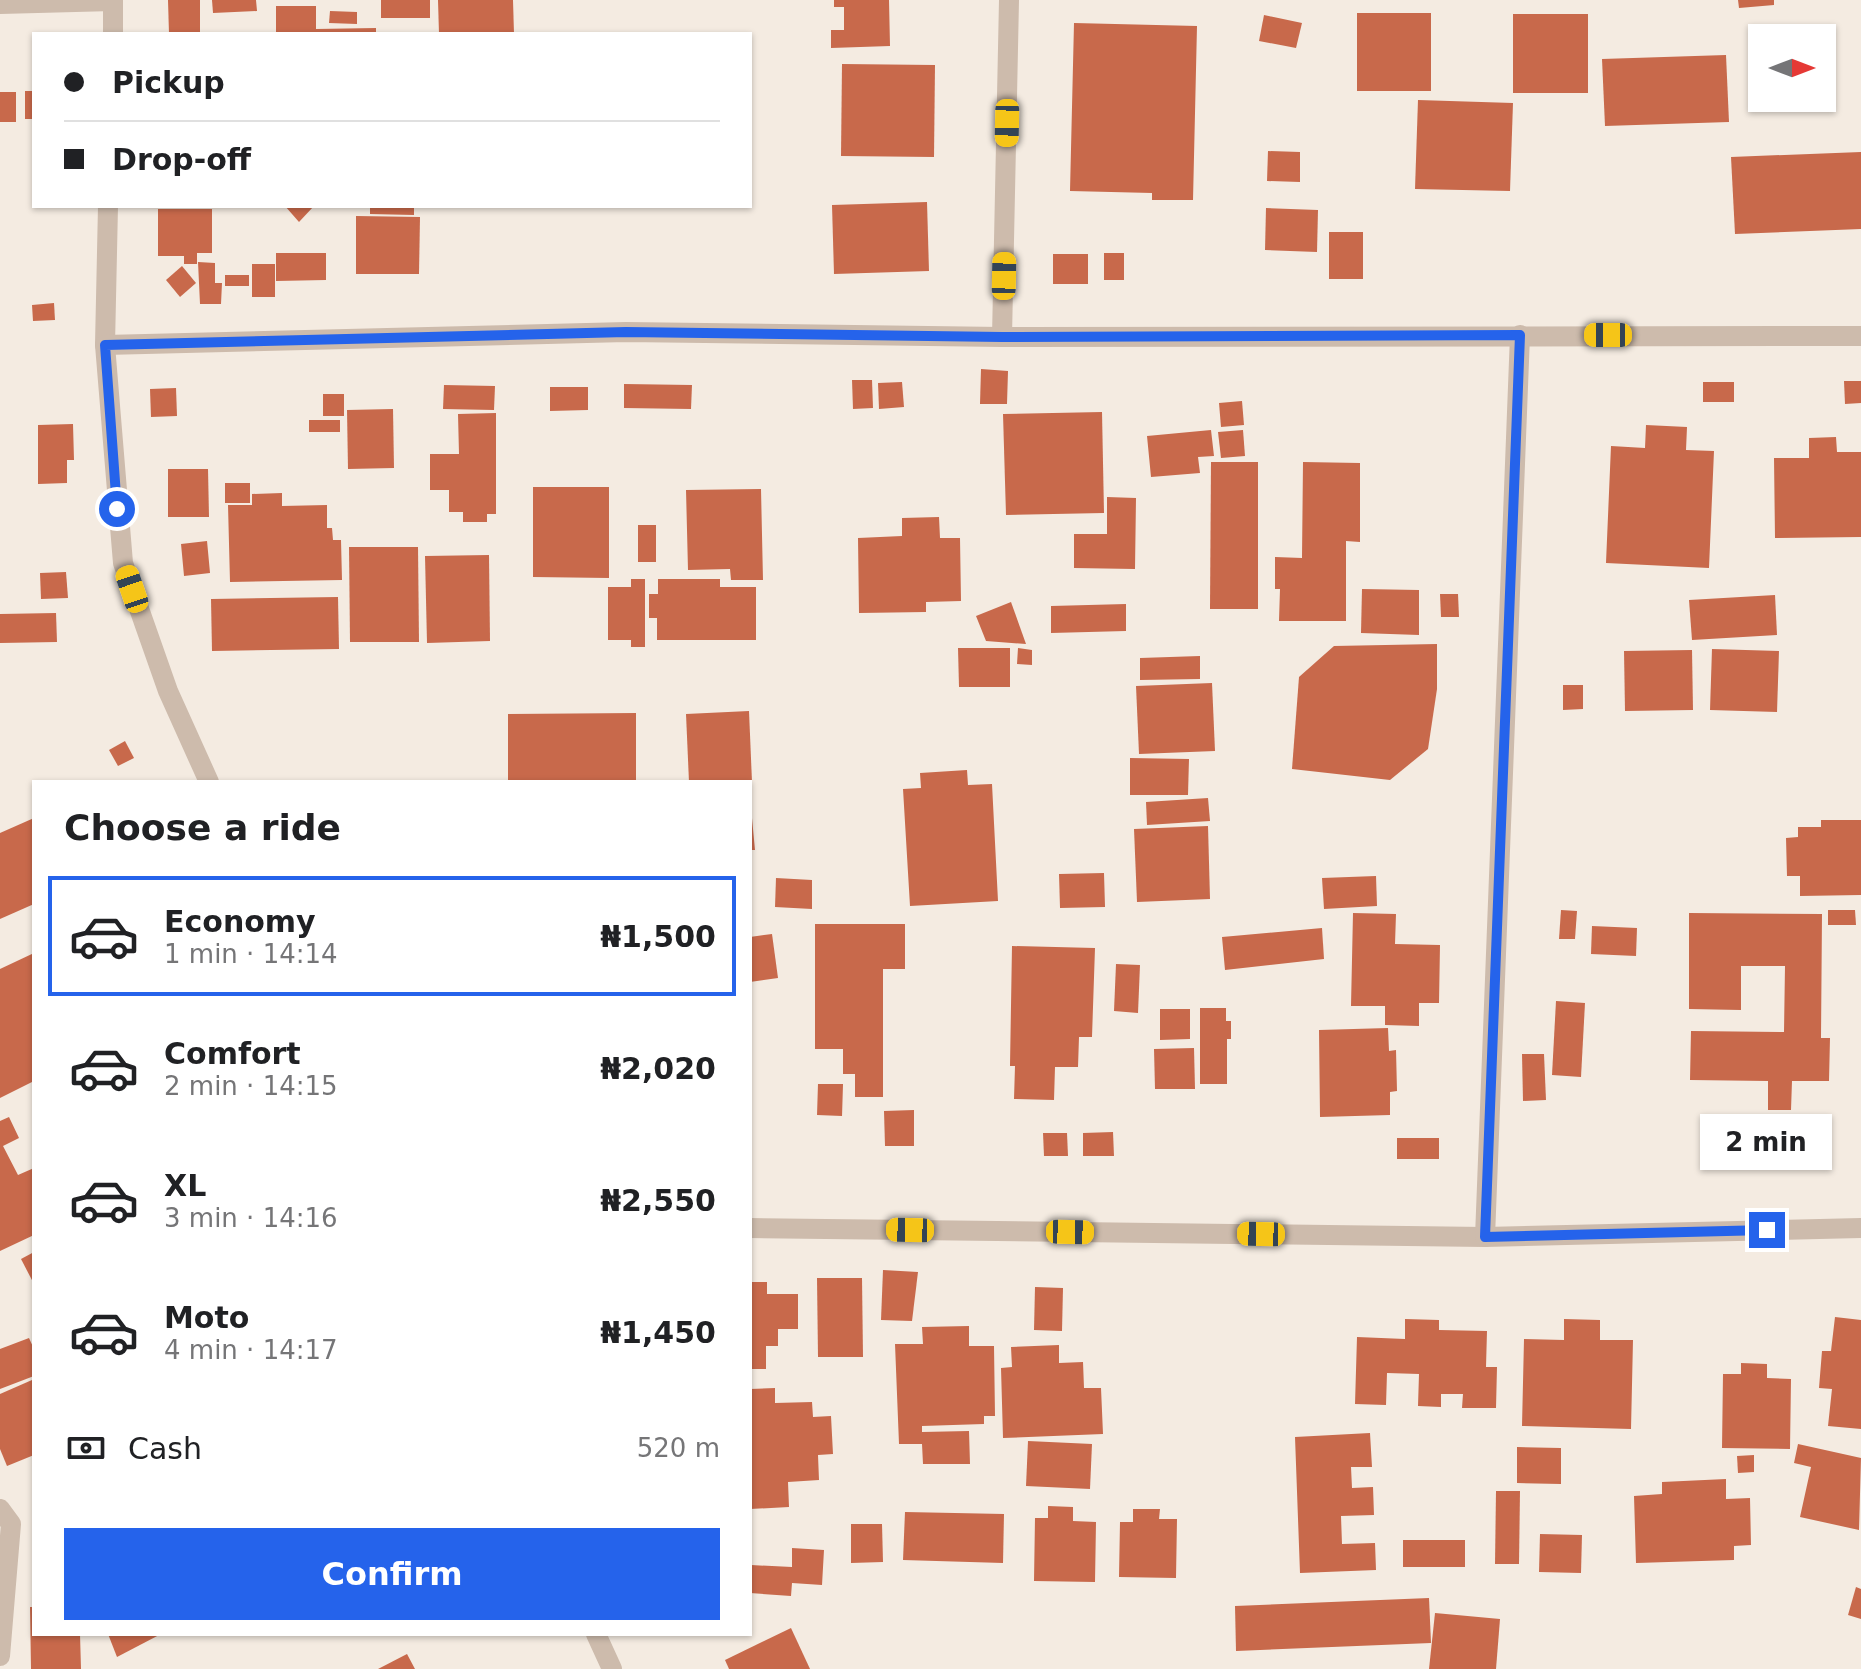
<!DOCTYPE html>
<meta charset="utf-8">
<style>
:root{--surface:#fff;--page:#f2f2f2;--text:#202124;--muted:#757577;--line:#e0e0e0;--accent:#2563eb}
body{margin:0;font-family:"DejaVu Sans",sans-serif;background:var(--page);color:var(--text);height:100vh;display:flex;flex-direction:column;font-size:30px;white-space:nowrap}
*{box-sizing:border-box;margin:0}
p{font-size:26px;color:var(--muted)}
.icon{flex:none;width:44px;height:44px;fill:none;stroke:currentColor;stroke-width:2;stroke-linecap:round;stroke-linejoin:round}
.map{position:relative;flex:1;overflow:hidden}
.panel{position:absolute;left:32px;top:780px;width:720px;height:856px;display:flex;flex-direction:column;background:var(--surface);border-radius:0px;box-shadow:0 2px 6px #0004}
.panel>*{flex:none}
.banner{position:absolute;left:32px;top:32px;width:720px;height:176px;border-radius:0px;box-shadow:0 2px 6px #0004;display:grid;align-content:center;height:176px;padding:0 32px;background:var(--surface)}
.needle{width:52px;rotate:90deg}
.tools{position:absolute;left:1748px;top:24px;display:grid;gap:16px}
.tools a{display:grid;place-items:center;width:88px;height:88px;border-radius:0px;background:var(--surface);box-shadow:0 2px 6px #0004;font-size:40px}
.end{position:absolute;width:36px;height:36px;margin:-18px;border:10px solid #2563eb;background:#fff;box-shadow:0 0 0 4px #fff}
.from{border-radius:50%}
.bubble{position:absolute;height:56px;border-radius:0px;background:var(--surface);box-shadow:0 2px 6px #0004;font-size:26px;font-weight:800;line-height:56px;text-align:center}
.car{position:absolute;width:24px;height:48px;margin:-24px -12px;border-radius:10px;box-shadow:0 0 6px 2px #0007;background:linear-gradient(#f5c518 24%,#345 0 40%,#f5c518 0 76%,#345 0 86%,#f5c518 0)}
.banner b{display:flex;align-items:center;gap:28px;height:76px;font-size:30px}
.banner b+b{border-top:2px solid var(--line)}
.banner i{width:20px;height:20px;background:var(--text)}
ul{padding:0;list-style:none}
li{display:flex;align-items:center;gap:24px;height:120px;margin:0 16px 12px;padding:0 16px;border:4px solid transparent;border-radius:0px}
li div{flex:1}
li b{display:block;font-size:30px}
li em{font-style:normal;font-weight:800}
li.active{border-color:var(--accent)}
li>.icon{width:72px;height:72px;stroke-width:1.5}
h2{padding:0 32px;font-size:36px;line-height:96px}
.pay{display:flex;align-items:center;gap:20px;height:88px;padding:0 32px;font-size:30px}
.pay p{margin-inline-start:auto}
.button{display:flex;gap:16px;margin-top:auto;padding:16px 32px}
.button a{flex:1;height:92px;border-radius:0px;background:var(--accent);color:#fff;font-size:32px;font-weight:800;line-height:92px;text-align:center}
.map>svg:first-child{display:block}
.building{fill:#c8694b}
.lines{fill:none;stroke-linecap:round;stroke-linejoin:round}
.minor{stroke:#cdbbac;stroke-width:20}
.route{stroke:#2563eb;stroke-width:10}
</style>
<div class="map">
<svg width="1861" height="1669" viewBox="0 0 1861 1669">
<rect width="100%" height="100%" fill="#f4ebe1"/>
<!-- building -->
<g class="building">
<path d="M168 0H200V34H169Z"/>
<path d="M212 0H256L257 11 213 13Z"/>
<rect x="381" y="0" width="49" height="18"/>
<path d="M438 0H513L514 34H439Z"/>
<path d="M834 0H889L890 46 831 48V30H844V7H834Z"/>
<path d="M1738 0H1774V5L1739 8Z"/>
<path d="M276 6H316V29L376 28V34H276Z"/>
<path d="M330 11 357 12V24L329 23Z"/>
<rect x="1357" y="13" width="74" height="78"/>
<rect x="1513" y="14" width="75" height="79"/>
<path d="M1264 15 1302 23 1296 48 1259 41Z"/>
<path d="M1074 23 1197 26 1193 200H1152V193L1070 191Z"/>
<path d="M1726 55 1729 122 1605 126 1602 59Z"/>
<path d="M842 64 935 65 934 157 841 156Z"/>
<rect x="25" y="91" width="9" height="28"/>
<rect x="0" y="92" width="16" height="30"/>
<path d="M1418 100 1513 103 1510 191 1415 189Z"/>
<path d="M1268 151 1300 152V182L1267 181Z"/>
<path d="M1861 152V229L1735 234 1731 157Z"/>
<path d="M927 202 929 271 834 274 832 205Z"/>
<path d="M285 206H314L299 222Z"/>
<path d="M370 206H414V215L370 214Z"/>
<path d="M1266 208 1318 210 1317 252 1265 250Z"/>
<path d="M158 209H212V253H197V264H184V256H158Z"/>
<path d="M356 216 420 217 419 274H356Z"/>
<rect x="1329" y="232" width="34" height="47"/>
<path d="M276 253H326V280L276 281Z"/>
<rect x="1104" y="253" width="20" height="27"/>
<rect x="1053" y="254" width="35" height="30"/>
<path d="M198 262 215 263V283H222L221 304H200Z"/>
<rect x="252" y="264" width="23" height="33"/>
<path d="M182 266 196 283 180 297 166 280Z"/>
<rect x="225" y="275" width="24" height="11"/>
<path d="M54 303 55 320 33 321 32 305Z"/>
<path d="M981 369 1008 371 1007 404H980Z"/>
<path d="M852 380H872L873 408 853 409Z"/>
<path d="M1844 381H1861V403L1845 404Z"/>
<path d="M902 382 904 407 879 409 878 383Z"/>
<rect x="1703" y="382" width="31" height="20"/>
<path d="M624 384 692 385 691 409 624 408Z"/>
<path d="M444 385 495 386 494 410 443 409Z"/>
<path d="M550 387H588V410L550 411Z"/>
<path d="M176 388 177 416 151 417 150 389Z"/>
<rect x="323" y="394" width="21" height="22"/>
<path d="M1242 401 1244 425 1221 427 1219 403Z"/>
<path d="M393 409 394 468 348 469 347 410Z"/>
<path d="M1102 412 1104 513 1006 515 1003 414Z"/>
<path d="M496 413V514H487V522H463V512H449V490H430V454H459L458 414Z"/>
<rect x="309" y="420" width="31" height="12"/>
<path d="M73 424 74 460H67V483L38 484V425Z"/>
<path d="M1646 425 1687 427 1686 450 1714 451 1709 568 1606 563 1611 446 1645 448Z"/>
<path d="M1211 430 1214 456 1198 457 1200 473 1151 477 1147 436Z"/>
<path d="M1243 430 1245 456 1221 458 1218 432Z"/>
<path d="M1836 437 1837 452H1861V537L1775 538 1774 458H1809V438Z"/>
<path d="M1211 462H1258V609H1210Z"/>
<path d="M1303 462 1360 463V542L1346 541V621H1279L1280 589H1275V557L1302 558Z"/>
<path d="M168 469H208L209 517H168Z"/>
<rect x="225" y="483" width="25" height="20"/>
<path d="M533 487H609V578L533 577Z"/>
<path d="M761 489 763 580H731L730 569 688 570 686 490Z"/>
<path d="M282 493V506L327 505V528H332L333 540H341L342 580 230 582 228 505H252V494Z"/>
<path d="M1107 497 1136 498 1135 569 1074 568V534H1107Z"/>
<path d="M939 517 940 538H960L961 601 926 602V612L859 613 858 538 902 536V518Z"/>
<rect x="638" y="525" width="18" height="37"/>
<path d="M207 541 210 573 184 576 181 544Z"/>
<path d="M349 547H418L419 642H350Z"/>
<path d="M489 555 490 641 427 643 425 556Z"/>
<path d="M66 572 68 598 41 599 40 573Z"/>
<path d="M631 579H645V647H631V640H608V587H631Z"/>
<path d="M658 579H720V587H756V640H657V618H649V594H658Z"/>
<path d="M1362 589 1419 590V635L1361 633Z"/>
<path d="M1440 594H1458L1459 617H1441Z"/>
<path d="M1775 595 1777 635 1692 640 1689 600Z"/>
<path d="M338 597 339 649 212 651 211 599Z"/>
<path d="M1011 602 1026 644 986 641 976 616Z"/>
<path d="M1126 604V631L1051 633V606Z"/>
<path d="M56 613 57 642 0 643V614Z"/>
<path d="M1437 644V689L1428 749 1390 780 1292 769 1299 677 1334 646Z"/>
<path d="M958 648H1010V687H959Z"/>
<path d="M1018 648 1032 650V665L1017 664Z"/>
<path d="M1712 649 1779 651 1777 712 1710 710Z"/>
<path d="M1692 650 1693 710 1625 711 1624 651Z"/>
<path d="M1200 656V679L1140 680V658Z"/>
<path d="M1212 683 1215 751 1139 754 1136 686Z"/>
<path d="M1563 685H1583V709L1563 710Z"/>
<path d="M749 711 752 782H689L686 714Z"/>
<path d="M636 713V782H508V714Z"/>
<path d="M125 741 134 758 118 766 109 750Z"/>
<path d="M1130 758 1189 759 1188 795H1130Z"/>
<path d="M967 770 968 785 992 784 998 901 910 906 903 789 921 788 920 773Z"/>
<path d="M750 797 755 850H750Z"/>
<path d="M1208 798 1210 821 1147 825 1146 802Z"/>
<path d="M34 818V904L0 919V833Z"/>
<path d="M1821 820H1861V895L1800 896V876H1787L1786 838 1798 837V827H1821Z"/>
<path d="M1208 826 1210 899 1137 902 1134 829Z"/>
<path d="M1104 873 1105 907 1060 908 1059 874Z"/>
<path d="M1376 876 1377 906 1324 909 1322 878Z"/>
<path d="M776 878 812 880V909L775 907Z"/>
<path d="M1561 910 1577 911 1575 939H1559Z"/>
<path d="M1828 910H1855L1856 925H1828Z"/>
<path d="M1353 913 1396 914 1395 944 1440 945 1439 1003H1419V1026L1385 1025V1006H1351Z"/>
<path d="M1689 913 1822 914 1821 1038H1830L1829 1081H1792L1791 1110H1768V1081L1690 1080 1691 1031 1784 1032 1785 966H1741V1010L1689 1009Z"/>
<path d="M815 924H905V969H883V1097H855V1074H843V1049H815Z"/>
<path d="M1592 926 1637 928 1636 956 1591 954Z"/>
<path d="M1322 928 1324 959 1225 970 1222 937Z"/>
<path d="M772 934 778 978 750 982V937Z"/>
<path d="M1012 946 1095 948 1092 1037H1079L1078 1067H1055L1054 1100 1014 1099 1015 1066H1010Z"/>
<path d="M34 953V1081L0 1098V969Z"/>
<path d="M1116 964 1140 965 1138 1013 1114 1011Z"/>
<path d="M1556 1001 1585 1003 1581 1077 1552 1075Z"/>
<path d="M1200 1008H1226V1021H1231V1039H1227V1084H1200Z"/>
<path d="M1160 1009H1190V1039L1160 1040Z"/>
<path d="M1388 1028 1389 1051 1396 1050 1397 1091 1390 1092V1115L1320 1117 1319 1030Z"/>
<path d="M1194 1048 1195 1089H1155L1154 1049Z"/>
<path d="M1522 1054H1544L1546 1100 1523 1101Z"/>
<path d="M818 1084H843L842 1116 817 1115Z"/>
<path d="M914 1110V1146H885L884 1111Z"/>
<path d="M9 1117 19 1138 3 1146 18 1175 34 1168V1235L0 1251V1121Z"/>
<path d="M1113 1132 1114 1156H1083V1133Z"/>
<path d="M1043 1133H1067L1068 1156H1044Z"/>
<rect x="1397" y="1138" width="42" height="21"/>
<path d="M34 1252V1284L21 1259Z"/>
<path d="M883 1270 918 1272 912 1321 881 1320Z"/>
<path d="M817 1278H862L863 1357H818Z"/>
<path d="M750 1282H767V1294H798V1329H778V1346H766V1369H750Z"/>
<path d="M1035 1287 1063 1288 1062 1331 1034 1330Z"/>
<path d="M1835 1317 1861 1320V1429L1828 1426 1832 1389 1819 1388 1822 1351H1831Z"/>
<path d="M1405 1319 1439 1320V1330L1487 1331 1486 1367H1497L1496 1408H1462L1463 1394H1441V1407L1418 1406 1419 1374 1387 1373 1386 1405 1355 1404 1357 1337 1405 1339Z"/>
<path d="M1564 1319 1600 1320V1340H1633L1631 1429 1522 1426 1524 1339 1564 1340Z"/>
<path d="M969 1326V1346H994L995 1416H984V1424L922 1426V1432L969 1431 970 1464H923L922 1444H899L895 1344H923L922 1327Z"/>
<path d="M29 1338 34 1349V1376L0 1389V1349Z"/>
<path d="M1059 1345V1363L1083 1362 1084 1388H1101L1103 1434 1003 1438 1001 1368 1012 1367 1011 1347Z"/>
<path d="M1741 1363 1767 1364V1378L1791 1379 1790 1449 1722 1448 1723 1374H1741Z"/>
<path d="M32 1380 34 1455 7 1466 0 1449V1394Z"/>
<path d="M775 1388V1403L812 1402 813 1417 831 1416 833 1454 818 1455 819 1480 788 1482 789 1507 750 1509V1389Z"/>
<path d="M1370 1433 1372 1467H1351L1352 1488 1373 1487 1374 1515 1341 1516 1342 1544 1375 1543 1376 1570 1300 1573 1295 1437Z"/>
<path d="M1028 1441 1092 1444 1090 1489 1026 1486Z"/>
<path d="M1798 1444 1861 1458 1859 1530 1800 1517 1811 1467 1794 1463Z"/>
<path d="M1517 1447 1561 1448V1484L1517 1483Z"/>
<path d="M1754 1455V1472L1738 1473 1737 1456Z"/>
<path d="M1726 1479V1499L1750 1498 1751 1545 1734 1546V1560L1636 1563 1634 1496 1662 1494V1482Z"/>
<path d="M1496 1491H1520L1519 1564H1495Z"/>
<path d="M1048 1506 1073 1507V1521L1096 1522 1095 1582 1034 1581 1035 1518H1048Z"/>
<path d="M1133 1509H1160L1159 1519H1177L1176 1578 1119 1577 1120 1522H1133Z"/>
<path d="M905 1512 1004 1514 1003 1563 903 1560Z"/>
<path d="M851 1524H882L883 1562 851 1563Z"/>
<path d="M1540 1534 1582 1535 1581 1573 1539 1572Z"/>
<rect x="1403" y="1540" width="62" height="27"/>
<path d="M792 1548 824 1550 822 1585 792 1583 791 1596 750 1593 751 1565 792 1567Z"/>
<path d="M1856 1587 1861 1589V1619L1848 1615Z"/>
<path d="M1429 1598 1431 1643 1236 1651 1235 1606Z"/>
<path d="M30 1607H34V1634H80L81 1669H31Z"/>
<path d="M1435 1613 1500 1619 1496 1669H1429Z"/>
<path d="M791 1628 810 1669H729L725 1660Z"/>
<path d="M108 1634H161L117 1657Z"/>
<path d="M407 1654 415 1669H378Z"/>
</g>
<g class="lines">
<!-- minor -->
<g class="minor">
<path d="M0 4 113 1"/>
<path d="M113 34V0"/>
<path d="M108 206 105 345 123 563 168 691 209 782"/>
<path d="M1002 337 1009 0"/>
<path d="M105 345 626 332 1002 337 1861 336"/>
<path d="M750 1228 1485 1237 1861 1228"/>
<path d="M1485 1237 1520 335"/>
<path d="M0 1509 11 1524 0 1656"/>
<path d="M596 1634 612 1669"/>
</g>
</g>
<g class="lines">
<!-- route -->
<path class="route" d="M117 509 105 345 626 332 1002 337 1520 335 1485 1237 1767 1230"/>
</g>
</svg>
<div class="tools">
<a><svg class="needle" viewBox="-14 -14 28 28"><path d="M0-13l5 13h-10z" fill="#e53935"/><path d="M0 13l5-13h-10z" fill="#757577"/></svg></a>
</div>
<i class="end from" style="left:117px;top:509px"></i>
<i class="end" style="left:1767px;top:1230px"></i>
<div class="bubble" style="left:1700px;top:1114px;width:132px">2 min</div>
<i class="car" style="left:1007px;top:123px;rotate:181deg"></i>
<i class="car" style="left:1004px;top:276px;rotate:1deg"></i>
<i class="car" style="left:1608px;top:335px;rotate:270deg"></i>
<i class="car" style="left:132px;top:589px;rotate:341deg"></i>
<i class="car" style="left:910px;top:1230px;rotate:271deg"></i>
<i class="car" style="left:1070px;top:1232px;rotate:91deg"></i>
<i class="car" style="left:1261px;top:1234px;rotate:271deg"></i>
<div class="banner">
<b><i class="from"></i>Pickup</b>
<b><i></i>Drop-off</b>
</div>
<section class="panel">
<h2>Choose a ride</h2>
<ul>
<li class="active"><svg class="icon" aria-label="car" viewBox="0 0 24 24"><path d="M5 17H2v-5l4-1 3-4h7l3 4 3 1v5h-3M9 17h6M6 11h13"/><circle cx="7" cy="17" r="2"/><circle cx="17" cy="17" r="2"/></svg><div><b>Economy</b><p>1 min · 14:14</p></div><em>₦1,500</em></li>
<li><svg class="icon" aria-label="car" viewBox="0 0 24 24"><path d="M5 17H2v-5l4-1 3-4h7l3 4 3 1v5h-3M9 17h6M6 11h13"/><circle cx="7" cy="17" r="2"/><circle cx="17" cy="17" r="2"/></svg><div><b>Comfort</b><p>2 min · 14:15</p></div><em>₦2,020</em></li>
<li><svg class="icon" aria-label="car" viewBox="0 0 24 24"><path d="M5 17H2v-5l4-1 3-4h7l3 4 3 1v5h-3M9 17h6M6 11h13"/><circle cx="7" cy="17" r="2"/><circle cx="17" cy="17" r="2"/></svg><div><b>XL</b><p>3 min · 14:16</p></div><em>₦2,550</em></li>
<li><svg class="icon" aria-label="car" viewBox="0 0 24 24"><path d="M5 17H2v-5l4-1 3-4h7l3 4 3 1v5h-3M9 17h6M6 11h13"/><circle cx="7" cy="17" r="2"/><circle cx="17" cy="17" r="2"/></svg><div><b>Moto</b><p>4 min · 14:17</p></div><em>₦1,450</em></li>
</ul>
<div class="pay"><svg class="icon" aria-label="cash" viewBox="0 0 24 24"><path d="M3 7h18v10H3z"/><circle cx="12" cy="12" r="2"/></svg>Cash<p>520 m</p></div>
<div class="button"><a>Confirm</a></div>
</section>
</div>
